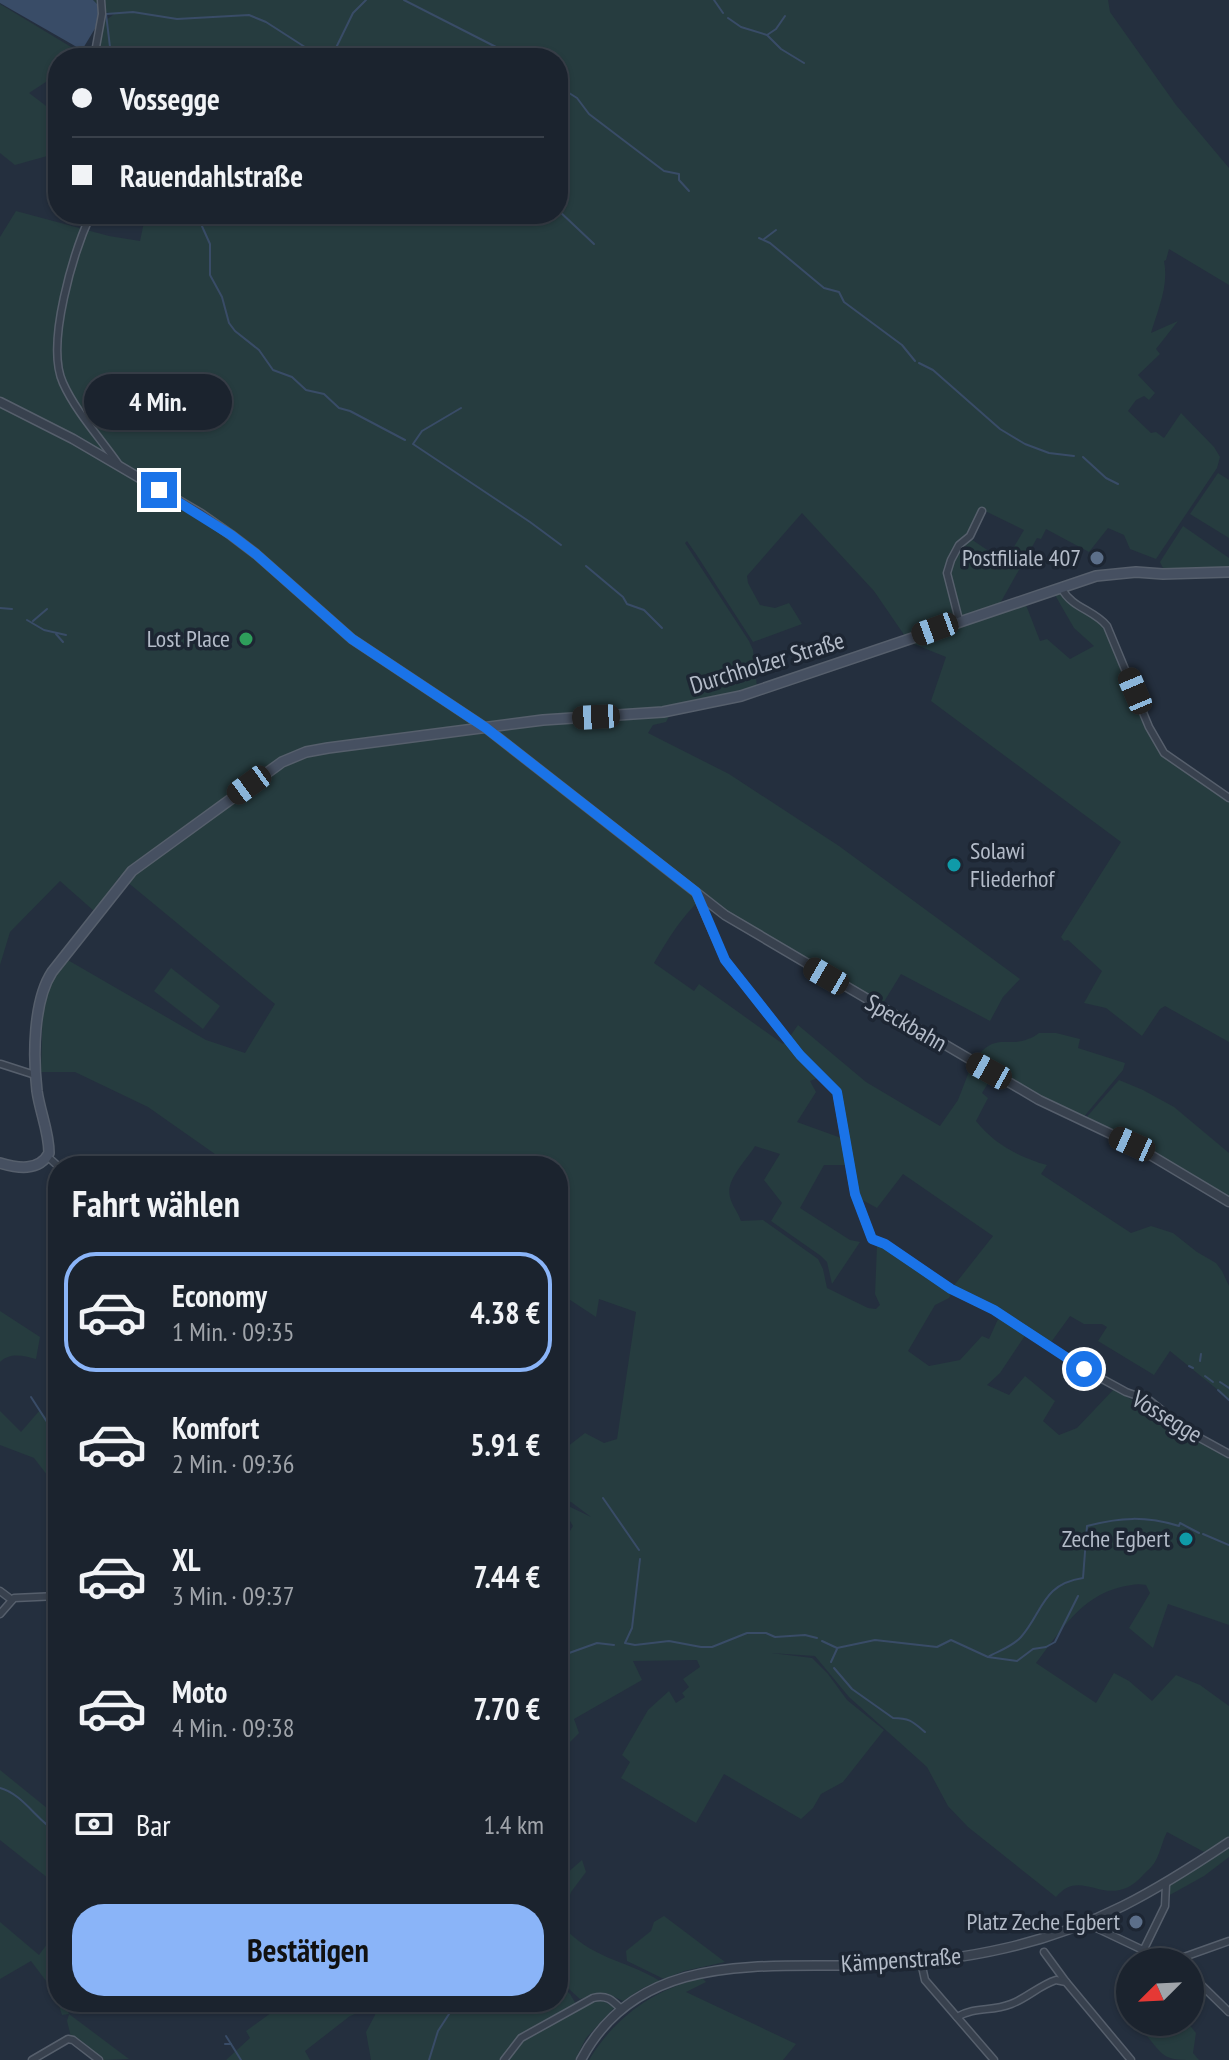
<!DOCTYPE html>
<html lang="de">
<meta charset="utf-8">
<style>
:root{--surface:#1b232e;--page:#282f3a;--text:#f1f3f6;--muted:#a0a4aa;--line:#39404a;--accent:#8ab4f8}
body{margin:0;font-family:"PT Sans Narrow",sans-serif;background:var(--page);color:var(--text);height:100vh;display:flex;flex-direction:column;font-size:30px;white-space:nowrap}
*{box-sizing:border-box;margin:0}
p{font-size:26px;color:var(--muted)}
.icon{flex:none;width:44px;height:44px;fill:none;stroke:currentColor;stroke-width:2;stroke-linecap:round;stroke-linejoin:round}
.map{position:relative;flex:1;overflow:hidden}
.side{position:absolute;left:48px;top:1156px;width:520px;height:856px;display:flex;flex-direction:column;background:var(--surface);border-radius:32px;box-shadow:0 2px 6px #0004,0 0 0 2px var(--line)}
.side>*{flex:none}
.hud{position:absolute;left:48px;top:48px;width:520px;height:176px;border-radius:32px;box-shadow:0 2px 6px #0004,0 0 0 2px var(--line);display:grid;align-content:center;height:176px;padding:0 24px;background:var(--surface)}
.needle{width:52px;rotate:246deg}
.fabs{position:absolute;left:1116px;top:1948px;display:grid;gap:16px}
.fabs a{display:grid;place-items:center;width:88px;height:88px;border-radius:50%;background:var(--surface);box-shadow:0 2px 6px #0004,0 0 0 2px var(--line);font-size:40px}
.end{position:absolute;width:36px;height:36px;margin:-18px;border:10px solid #1a73e8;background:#fff;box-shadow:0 0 0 4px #fff}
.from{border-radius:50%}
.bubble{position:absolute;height:56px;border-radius:28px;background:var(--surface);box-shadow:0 2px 6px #0004,0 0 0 2px var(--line);font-size:26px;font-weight:700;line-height:56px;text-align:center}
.car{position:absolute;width:24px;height:48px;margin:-24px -12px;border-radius:10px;box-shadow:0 0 6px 2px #0007;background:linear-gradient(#222 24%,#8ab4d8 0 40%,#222 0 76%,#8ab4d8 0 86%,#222 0)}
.hud b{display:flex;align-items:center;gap:28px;height:76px;font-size:30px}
.hud b+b{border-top:2px solid var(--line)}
.hud i{width:20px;height:20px;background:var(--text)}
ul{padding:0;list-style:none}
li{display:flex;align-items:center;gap:24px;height:120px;margin:0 16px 12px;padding:0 8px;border:4px solid transparent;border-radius:32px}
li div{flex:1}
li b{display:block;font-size:30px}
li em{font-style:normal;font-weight:700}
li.active{border-color:var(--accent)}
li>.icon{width:72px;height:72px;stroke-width:1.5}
h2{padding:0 24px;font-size:36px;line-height:96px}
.pay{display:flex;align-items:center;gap:20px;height:88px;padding:0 24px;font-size:30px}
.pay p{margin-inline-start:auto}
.primary-button{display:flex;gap:16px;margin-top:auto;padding:16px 24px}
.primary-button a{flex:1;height:92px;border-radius:32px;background:var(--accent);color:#111;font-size:32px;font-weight:700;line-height:92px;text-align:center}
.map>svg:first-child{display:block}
.green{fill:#263c3f;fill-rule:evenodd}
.water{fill:#394c67}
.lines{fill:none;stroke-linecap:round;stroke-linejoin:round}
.stream{stroke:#394c67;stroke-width:2}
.minor-casing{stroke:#565f6c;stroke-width:9}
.tertiary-casing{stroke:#565f6c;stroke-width:11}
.secondary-casing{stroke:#565f6c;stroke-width:12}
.minor{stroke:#38414e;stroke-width:6}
.tertiary{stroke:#38414e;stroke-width:8}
.secondary{stroke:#465061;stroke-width:9}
.route{stroke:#1a73e8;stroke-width:10}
.service-dot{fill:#5c6f8a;stroke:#1d2633;stroke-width:3}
.leisure-dot{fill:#2e9e5b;stroke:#1d2633;stroke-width:3}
.culture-dot{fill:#0f9aa8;stroke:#1d2633;stroke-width:3}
.labels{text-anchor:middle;stroke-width:7;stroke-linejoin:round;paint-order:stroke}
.poi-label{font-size:24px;fill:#b4bcc9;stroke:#1d2633;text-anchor:end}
.street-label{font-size:24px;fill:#b4bcc9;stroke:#1d2633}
</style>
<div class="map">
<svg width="1229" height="2060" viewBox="0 0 1229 2060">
<rect width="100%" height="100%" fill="#242f3e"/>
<!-- green -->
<g class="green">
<path d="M93 0H1108L1110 12 1176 105 1229 168V285L1169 249 1166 260 1164 261C1169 286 1158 309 1151 333L1178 321 1156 349 1160 354 1138 375 1155 393 1149 400 1144 396 1136 400 1128 411 1151 433 1156 432 1164 438 1181 413 1214 447 1220 457 1217 468 1156 559 1130 549 1124 535 1108 528 1089 552 1046 529 1041 539 1037 538 998 607 984 617 1026 605 1040 641 1047 639 1070 659 1094 646 1074 628 1055 595 1059 593 1103 622 1155 742 1183 770 1229 802V1042L1165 1006 1160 1009 1142 1036 1106 1008 1084 1003 1102 971 1068 940 1064 941 1061 937 1121 842 931 701 946 657 909 642 874 591 802 513 747 576 748 583 760 605 775 608 789 603 802 624 753 642 696 554 687 541 685 543 749 641 753 650 757 687 667 709 669 716 666 722 653 725 648 733 729 774 839 846 1020 979 1003 997 990 1021 901 974 882 1005 756 932 704 896C682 916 669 937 654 963L694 991 699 984 783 1044 786 1041 820 1077 810 1081 816 1092 797 1122 844 1139 847 1165H824L800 1208 850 1240 860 1242 832 1284 827 1262 821 1256 771 1221 782 1203 764 1180 780 1154 755 1146C747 1160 725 1180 730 1197 732 1206 738 1212 741 1221L763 1220 818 1259 823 1269 827 1288 868 1308 876 1309 880 1305 875 1294 877 1246 882 1245 952 1292 949 1298 935 1305 908 1351 929 1366 960 1360 982 1336 989 1339 999 1317 1026 1334 1000 1373 987 1385 1009 1395 1025 1376 1055 1401 1043 1421 1059 1435 1077 1428 1114 1389 1229 1459V1625L1168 1604 1153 1648 1129 1628 1150 1593 1146 1585C1137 1583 1130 1585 1121 1587 1080 1597 1060 1632 1036 1663L1096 1703 1114 1673 1129 1681 1152 1701 1176 1675 1200 1685 1229 1706V1837L1206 1853 1167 1832C1162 1842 1160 1853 1156 1860 1154 1865 1148 1870 1144 1874 1108 1915 1083 1864 1056 1897L968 1827 948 1806 927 1767 849 1697 815 1656 771 1653 812 1658 828 1674 847 1700 884 1730 843 1782 821 1794 813 1808 801 1819 724 1774 696 1823 621 1778 630 1762 622 1755 648 1710 669 1691 676 1703 685 1697 682 1693 689 1687 683 1679 700 1667 697 1660 633 1661 642 1680 574 1719 579 1733 558 1754V1551L573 1526 558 1501 591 1517 571 1502 558 1499V1454L585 1433 604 1443 617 1439 636 1312 599 1299 596 1317 558 1292V1166H232L148 1107 75 1072H41L43 998 51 979 66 959 206 1040 245 1053 275 1004 120 876 94 911 60 881 10 932 0 965V237L16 211 109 236 140 241 145 217 143 214H558V58H97L101 24 114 14 105 12ZM983 510 1024 530 1005 562 968 537Z"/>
<path d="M0 4 86 56 58 58V74L29 93 58 115V153L15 165 0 153Z"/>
<path d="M1218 473 1229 480V538L1190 514Z"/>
<path d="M1183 526 1229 558V569L1172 571 1163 568 1160 562Z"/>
<path d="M171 968 220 1006 203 1029 154 991Z"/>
<path d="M798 1025 866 1082 940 1126 958 1100 972 1064 992 1077 982 1093 988 1098 976 1121C994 1144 1019 1157 1047 1165L1041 1174 1131 1233 1151 1226 1173 1233 1197 1252 1216 1263 1222 1271 1229 1286V1399L1170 1351 1154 1375 1098 1341 1107 1327 1102 1324H1084L1070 1316 1049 1345 952 1288 993 1236 903 1174 877 1208 857 1197 840 1094 788 1039Z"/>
<path d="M1039 1033H1056L1080 1039 1078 1048 1125 1063 1123 1070 1082 1119 1057 1107 975 1060C994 1031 1008 1048 1028 1039 1032 1038 1036 1035 1039 1033Z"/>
<path d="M1119 1080 1143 1090 1174 1107 1229 1153V1199L1085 1119Z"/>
<path d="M0 1311 40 1337 36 1359C23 1356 11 1352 0 1362Z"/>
<path d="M40 1410 58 1432V1489L34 1458 0 1445V1411L21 1432Z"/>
<path d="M0 1770 58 1817V1886L0 1840Z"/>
<path d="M1229 1844V1857L1204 1876 1168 1896 1169 1886Z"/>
<path d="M582 1860 586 1872 571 1892 561 1924C590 1959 624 1959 660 1981L643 1988 623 2001 606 1993 580 1999 558 1979V1881Z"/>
<path d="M664 1916 725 1962 684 1971 664 1979 627 1961 626 1951 651 1931 654 1922Z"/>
<path d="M0 1922 39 1955 53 1936 58 1934V2001L56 1994 31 1961 0 1979Z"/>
<path d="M702 1978 706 1982 686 1992 796 2044 783 2060H589C614 2018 654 1989 702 1978Z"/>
<path d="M558 1983 570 1994 576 2004 519 2037 500 2060H371L366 2032 375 2015 376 2002H558Z"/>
<path d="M601 1999 614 2008 586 2038 575 2060H506L521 2041 593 2000Z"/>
<path d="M58 2002H65L69 2014 129 2059 104 2060 79 2039 71 2037 67 2021 69 2014 62 2015Z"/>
<path d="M286 2002H374L375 2006 350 2016 305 2051 310 2060H226L250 2038 246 2031Z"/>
<path d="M1154 2022H1187L1196 2033 1193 2053 1199 2060C1162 2060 1166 2059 1143 2031Z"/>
</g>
<!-- water -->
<path class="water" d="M0 0H93L105 12 82 50 0 3Z"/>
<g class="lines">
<!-- stream -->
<g class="stream">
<path d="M404 0 500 49"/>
<path d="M714 0 723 13"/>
<path d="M728 18 741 27 767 35 781 49 804 63"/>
<path d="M767 35 776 29 785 16"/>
<path d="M110 47 106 14 133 12 177 19 249 15 266 22 322 58"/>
<path d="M331 58 353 13 366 0"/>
<path d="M515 58H516"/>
<path d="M558 86 577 98 589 114 664 171 679 174V180L689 191"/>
<path d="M558 210 594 244"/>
<path d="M202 214 201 224 210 244V275L222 297 229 323 235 331 259 350 273 370 292 377 306 390 324 394 339 408 350 411 405 440"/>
<path d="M759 238 770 243 824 288 839 292 844 302 902 345 915 361"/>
<path d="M764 239 776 230"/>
<path d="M919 363 933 370 1000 429 1025 444 1049 453 1074 456"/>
<path d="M461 408 422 431 413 444 530 522 561 545"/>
<path d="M1083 457 1106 478 1118 484"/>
<path d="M586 566 623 597 627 604 644 610 662 628"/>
<path d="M0 608 12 609"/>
<path d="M27 620 44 630 66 635"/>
<path d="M33 621 47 609"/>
<path d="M56 634 63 642"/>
<path d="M1200 1361 1201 1354"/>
<path d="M1189 1366 1193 1368"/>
<path d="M1205 1376 1213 1382"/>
<path d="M1220 1382 1229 1388"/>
<path d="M1218 1390 1229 1400"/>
<path d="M31 1397 58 1439"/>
<path d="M603 1498 639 1550"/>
<path d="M1203 1534 1229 1545"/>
<path d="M640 1559 632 1628 625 1643 635 1645 669 1641 701 1647H712L747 1633H766L775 1637 805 1635 817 1638"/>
<path d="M822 1641 837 1648 875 1640 937 1647 951 1640 988 1657C998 1651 1012 1647 1021 1637 1043 1612 1042 1584 1083 1578L1087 1526C1120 1517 1146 1516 1179 1526L1180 1523 1199 1533"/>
<path d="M558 1657 597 1643 614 1645"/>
<path d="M988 1657 1017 1661 1033 1649 1046 1647 1055 1642 1078 1596"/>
<path d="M831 1662 837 1649"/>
<path d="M834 1668 852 1689 893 1718C909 1718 912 1721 925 1732"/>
<path d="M558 1677 568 1673"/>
<path d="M0 1788C23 1794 37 1821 58 1833"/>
<path d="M191 2002 192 2003"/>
<path d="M226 2036 231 2044"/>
<path d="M225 2044H231L241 2060"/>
<path d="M429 2060 438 2031 451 2011 453 2002"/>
</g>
<!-- minor casing -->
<g class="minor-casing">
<g id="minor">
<path d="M94 58 102 14 101 0"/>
<path d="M91 214C74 251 45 344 63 383 76 412 101 439 119 465"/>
<path d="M1062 589C1072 608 1094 610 1107 626L1149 727 1164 753 1229 798"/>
<path d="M959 620 947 573 951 560 959 545 970 536 982 511"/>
<path d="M696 894 725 960 800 1055 837 1092 855 1194 872 1239 885 1244 951 1289 994 1310 1084 1369 1126 1392 1149 1400 1189 1432 1229 1454"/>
<path d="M1 1064 35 1075"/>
<path d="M48 1157 58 1166"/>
<path d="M0 1591 12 1600"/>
<path d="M0 1614 14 1598 58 1596"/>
<path d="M1086 1923 1168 1962"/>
<path d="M1143 1951 1165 1906 1166 1884"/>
<path d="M1044 1952 1066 1982"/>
<path d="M921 1962 925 1980 994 2060"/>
<path d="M1170 1962 1229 1941"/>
<path d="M1190 1974 1229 2012"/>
<path d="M957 2017C976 2006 991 2012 1011 2004 1027 1998 1040 1985 1056 1980L1066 1982 1131 2060"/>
<path d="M32 2060 68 2039 73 2040 99 2060"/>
<path d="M504 2060 521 2038 593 1998C607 1994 613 2001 622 2010"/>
</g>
</g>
<!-- tertiary casing -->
<g class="tertiary-casing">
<g id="tertiary">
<path d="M0 402 73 439 201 514 231 535 256 554 352 639 486 728 725 915 1039 1100 1132 1144 1229 1202"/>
<path d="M581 2060C640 1947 769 1969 874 1965 919 1963 963 1958 1006 1948 1094 1928 1156 1891 1229 1842"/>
</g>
</g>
<!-- secondary casing -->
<g class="secondary-casing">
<path id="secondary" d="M0 1163C17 1168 39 1172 49 1153 49 1132 40 1112 37 1091 33 1057 33 1001 52 972L132 871 282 762 306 752 328 748 543 720 663 712 741 696 1096 576 1136 572 1163 574 1229 572"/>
</g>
<!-- minor -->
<use href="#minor" class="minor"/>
<!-- tertiary -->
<use href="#tertiary" class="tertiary"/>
<!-- secondary -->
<use href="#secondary" class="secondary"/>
</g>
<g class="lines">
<!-- route -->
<path class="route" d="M159 490 231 535 256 554 352 639 486 728 696 892 725 960 800 1055 837 1092 855 1194 872 1239 885 1244 951 1289 994 1310 1084 1369"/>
</g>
<!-- markers -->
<g class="service-dot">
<circle cx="1097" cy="558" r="8"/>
<circle cx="1136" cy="1922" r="8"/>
</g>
<circle class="leisure-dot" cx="246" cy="639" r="8"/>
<g class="culture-dot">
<circle cx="954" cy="865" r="8"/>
<circle cx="1186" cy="1539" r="8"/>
</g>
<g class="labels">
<!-- poi labels -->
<g class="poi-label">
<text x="1081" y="566">Postfiliale 407</text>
<text x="230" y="647">Lost Place</text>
<text x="970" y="859" text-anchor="start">Solawi<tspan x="970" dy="28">Fliederhof</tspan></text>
<text x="1170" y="1547">Zeche Egbert</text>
<text x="1120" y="1930">Platz Zeche Egbert</text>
</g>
<!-- street labels -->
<g class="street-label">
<text transform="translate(767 663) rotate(-17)" y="8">Durchholzer Straße</text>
<text transform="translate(906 1023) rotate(30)" y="8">Speckbahn</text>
<text transform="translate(1167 1417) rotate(31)" y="8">Vossegge</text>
<text transform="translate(901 1960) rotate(-4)" y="8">Kämpenstraße</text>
</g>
</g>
</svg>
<div class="fabs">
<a><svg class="needle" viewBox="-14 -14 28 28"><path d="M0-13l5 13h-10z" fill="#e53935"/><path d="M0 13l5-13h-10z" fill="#a0a4aa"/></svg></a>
</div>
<i class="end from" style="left:1084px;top:1369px"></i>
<i class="end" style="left:159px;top:490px"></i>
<div class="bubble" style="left:84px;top:374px;width:148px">4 Min.</div>
<i class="car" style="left:935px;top:629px;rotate:250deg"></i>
<i class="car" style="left:1135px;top:691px;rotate:337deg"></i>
<i class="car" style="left:596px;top:717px;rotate:267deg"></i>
<i class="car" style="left:249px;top:785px;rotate:234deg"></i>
<i class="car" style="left:826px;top:976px;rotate:300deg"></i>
<i class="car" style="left:989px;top:1071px;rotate:299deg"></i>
<i class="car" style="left:1132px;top:1144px;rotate:294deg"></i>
<div class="hud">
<b><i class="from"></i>Vossegge</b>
<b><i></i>Rauendahlstraße</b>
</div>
<section class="side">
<h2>Fahrt wählen</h2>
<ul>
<li class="active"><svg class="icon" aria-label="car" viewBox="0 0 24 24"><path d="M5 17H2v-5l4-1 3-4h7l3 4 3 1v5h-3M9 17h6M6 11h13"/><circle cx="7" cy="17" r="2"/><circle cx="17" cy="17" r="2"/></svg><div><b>Economy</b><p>1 Min. · 09:35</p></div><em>4.38 €</em></li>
<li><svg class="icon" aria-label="car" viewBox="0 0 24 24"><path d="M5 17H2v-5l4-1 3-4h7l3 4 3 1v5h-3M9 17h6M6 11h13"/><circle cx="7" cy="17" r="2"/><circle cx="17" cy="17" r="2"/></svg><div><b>Komfort</b><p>2 Min. · 09:36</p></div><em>5.91 €</em></li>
<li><svg class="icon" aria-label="car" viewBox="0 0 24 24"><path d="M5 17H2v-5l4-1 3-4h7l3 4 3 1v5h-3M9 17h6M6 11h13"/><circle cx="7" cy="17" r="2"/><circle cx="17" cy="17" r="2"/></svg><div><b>XL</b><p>3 Min. · 09:37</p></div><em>7.44 €</em></li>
<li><svg class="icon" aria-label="car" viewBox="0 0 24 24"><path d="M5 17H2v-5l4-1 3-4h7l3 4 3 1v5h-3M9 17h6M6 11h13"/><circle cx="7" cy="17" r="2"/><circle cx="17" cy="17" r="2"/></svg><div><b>Moto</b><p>4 Min. · 09:38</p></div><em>7.70 €</em></li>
</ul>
<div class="pay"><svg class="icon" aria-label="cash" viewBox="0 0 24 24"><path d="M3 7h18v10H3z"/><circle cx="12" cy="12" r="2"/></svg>Bar<p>1.4 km</p></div>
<div class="primary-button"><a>Bestätigen</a></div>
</section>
</div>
